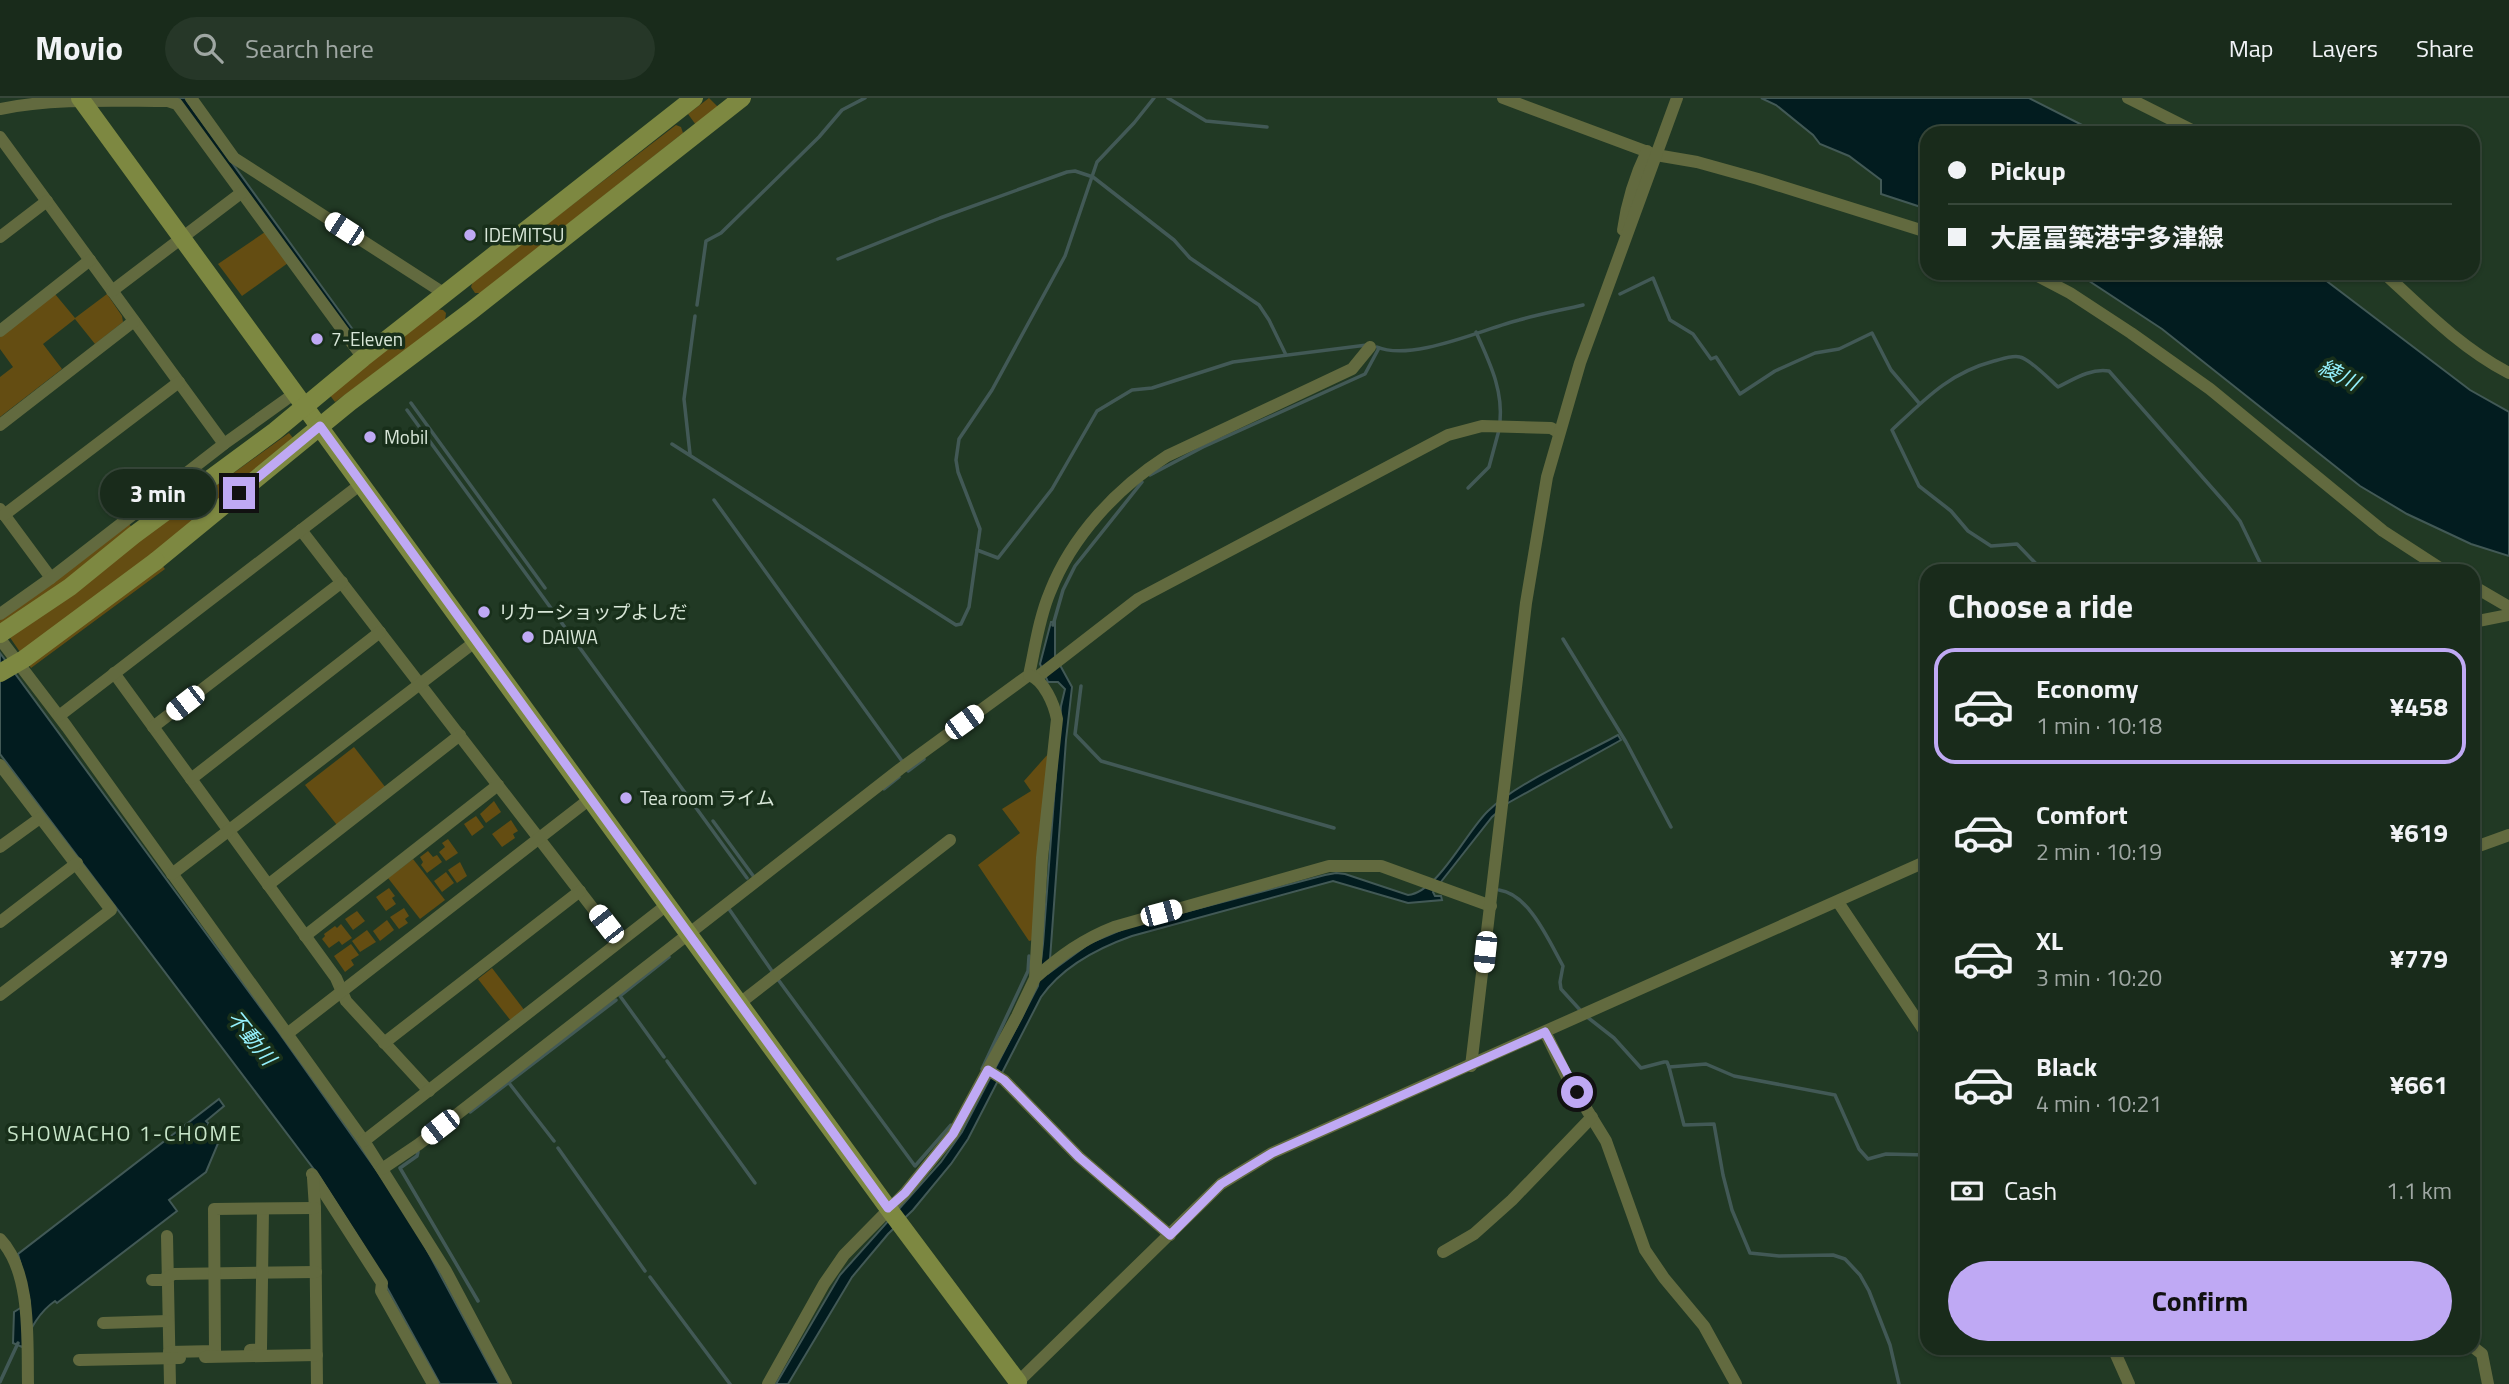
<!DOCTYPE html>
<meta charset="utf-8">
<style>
:root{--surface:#192b1b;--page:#263728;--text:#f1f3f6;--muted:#9fa7a3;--line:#37473a;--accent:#bfa9f4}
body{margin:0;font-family:"Titillium Web","Noto Sans JP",sans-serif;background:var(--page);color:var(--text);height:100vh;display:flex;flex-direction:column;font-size:26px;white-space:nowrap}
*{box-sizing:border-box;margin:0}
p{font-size:23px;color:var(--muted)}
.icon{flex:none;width:38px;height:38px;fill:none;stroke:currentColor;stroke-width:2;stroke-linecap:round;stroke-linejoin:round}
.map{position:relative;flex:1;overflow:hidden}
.details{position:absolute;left:1920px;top:466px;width:560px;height:791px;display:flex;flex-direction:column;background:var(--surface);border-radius:21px;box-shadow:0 2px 5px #0004,0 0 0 2px var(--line)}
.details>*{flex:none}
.top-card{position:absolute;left:1920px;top:28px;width:560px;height:154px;border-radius:21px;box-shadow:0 2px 5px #0004,0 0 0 2px var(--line);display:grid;align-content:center;height:154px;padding:0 28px;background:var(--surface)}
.end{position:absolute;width:32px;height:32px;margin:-16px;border:9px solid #bfa9f4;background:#111;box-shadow:0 0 0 4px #111}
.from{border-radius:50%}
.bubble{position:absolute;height:49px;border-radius:24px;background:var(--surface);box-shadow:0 2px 5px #0004,0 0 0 2px var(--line);font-size:23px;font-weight:700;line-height:49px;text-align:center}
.car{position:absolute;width:21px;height:42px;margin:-21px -10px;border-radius:9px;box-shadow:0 0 5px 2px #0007;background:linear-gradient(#fff 24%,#345 0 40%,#fff 0 76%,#345 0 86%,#fff 0)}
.top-card b{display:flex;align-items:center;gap:24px;height:66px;font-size:26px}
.top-card b+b{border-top:2px solid var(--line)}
.top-card i{width:18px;height:18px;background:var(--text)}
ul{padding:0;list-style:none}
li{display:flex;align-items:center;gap:21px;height:116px;margin:0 14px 10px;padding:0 14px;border:4px solid transparent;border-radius:21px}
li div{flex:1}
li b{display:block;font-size:26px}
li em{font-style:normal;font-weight:700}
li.on{border-color:var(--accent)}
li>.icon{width:63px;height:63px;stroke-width:1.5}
h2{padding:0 28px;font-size:32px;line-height:84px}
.pay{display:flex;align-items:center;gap:18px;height:77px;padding:0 28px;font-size:26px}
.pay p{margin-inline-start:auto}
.action{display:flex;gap:14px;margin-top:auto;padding:14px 28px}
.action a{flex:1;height:80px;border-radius:42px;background:var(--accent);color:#111;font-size:28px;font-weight:700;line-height:80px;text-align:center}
header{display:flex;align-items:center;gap:42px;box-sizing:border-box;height:98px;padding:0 35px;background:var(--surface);border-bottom:2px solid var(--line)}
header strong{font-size:33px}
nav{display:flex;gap:38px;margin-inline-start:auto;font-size:24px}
.search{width:490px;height:63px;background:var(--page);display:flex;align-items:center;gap:18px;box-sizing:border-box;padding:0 24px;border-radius:38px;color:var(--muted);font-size:26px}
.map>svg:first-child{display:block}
.green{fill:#644d12}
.water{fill:#021c1f;stroke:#425956;stroke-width:2}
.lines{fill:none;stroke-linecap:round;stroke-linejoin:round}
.stream{stroke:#425956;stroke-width:3.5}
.street{stroke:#626a3f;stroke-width:12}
.secondary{stroke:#7d8841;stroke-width:18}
.secondary-bridge{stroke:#7d8841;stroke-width:18}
.route{stroke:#bfa9f4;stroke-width:9}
.poi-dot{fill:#bfa9f4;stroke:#182f1a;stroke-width:2.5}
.labels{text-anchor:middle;stroke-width:7;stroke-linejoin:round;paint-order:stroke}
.poi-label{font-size:19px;fill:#d8e6d8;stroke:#182f1a;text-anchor:start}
.water-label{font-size:21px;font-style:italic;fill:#95f1fd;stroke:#182f1a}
.neighbourhood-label{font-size:21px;letter-spacing:2px;fill:#c9e6ca;stroke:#182f1a}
</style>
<header>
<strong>Movio</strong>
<div class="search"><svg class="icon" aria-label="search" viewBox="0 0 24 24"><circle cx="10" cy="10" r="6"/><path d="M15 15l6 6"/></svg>Search here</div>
<nav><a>Map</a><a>Layers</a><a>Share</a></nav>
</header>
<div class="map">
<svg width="2509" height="1286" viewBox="0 0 2509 1286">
<rect width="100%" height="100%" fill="#213924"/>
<!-- green -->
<g class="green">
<path d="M709 0 718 9 696 27 688 16Z"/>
<path d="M676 27 681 29 683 35 481 195H475L471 189 473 183Z"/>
<path d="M265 134 288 165 242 198 218 166Z"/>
<path d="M55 196 75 220 107 196 122 218 123 224 95 246 75 221 43 246 62 271 0 319V279L13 269 0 251V239Z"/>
<path d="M436 211 443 212 446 215 445 223 342 299 335 304 329 296Z"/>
<path d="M289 335 293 340 153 456 165 471 31 570 0 525V522L129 426 142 441Z"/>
<path d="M354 649 386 690 337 727 305 687Z"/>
<path d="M1048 656 1033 842 1029 843 978 767 1020 735 1002 711 1031 693 1024 683Z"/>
<path d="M494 703 501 714 486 725 480 716Z"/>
<path d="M476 718 484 729 472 738 464 726Z"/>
<path d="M511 722 518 733 513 736 515 740 502 749 492 736Z"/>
<path d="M448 741 458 755 446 763 439 754 445 749 442 745Z"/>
<path d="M428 753 433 759 437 757 442 764 427 775 421 767 423 764 420 759Z"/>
<path d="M413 761 445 802 420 821 388 780Z"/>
<path d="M460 764 467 778 457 785 448 772Z"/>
<path d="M446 774 454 785 442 794 434 783Z"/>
<path d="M389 790 395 798 392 800 396 806 386 813 376 799Z"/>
<path d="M404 810 409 818 405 821 408 825 399 831 390 819Z"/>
<path d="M357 813 365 823 353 832 345 821Z"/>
<path d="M387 822 394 832 380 843 373 833Z"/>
<path d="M341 826 352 840 342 847 339 843 329 850 322 841 325 838 324 836 335 828 337 830Z"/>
<path d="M367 832 376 844 360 854 352 843Z"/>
<path d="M351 846 359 857 351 862 354 867 345 874 334 858Z"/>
<path d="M492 870 525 913 511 923 478 881Z"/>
</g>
<!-- water -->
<g class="water">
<path d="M177 0H185L359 240 355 243Z"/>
<path d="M1761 0H2029L2098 35H1927V111L1881 96V82L1849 58 1820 46 1813 37 1776 7Z"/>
<path d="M2077 175H2316L2470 292 2509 314V458L2471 446 2407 416 2360 388 2162 231Z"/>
<path d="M1051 524H1055V558L1072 589 1066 642 1049 875 1090 845 1128 829 1325 777 1336 775 1345 776 1408 797C1438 794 1466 734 1488 713 1518 684 1580 658 1618 637L1621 642 1508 705 1492 719 1433 794 1435 798H1441L1442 802 1408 805 1333 783 1132 838C1098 850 1062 869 1041 899L968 1041 951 1066 913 1112 888 1136 852 1179 788 1286H776L840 1177 941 1064 962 1034 1038 888 1043 846 1061 608 1065 591 1058 584H1048L1040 566Z"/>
<path d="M0 555 280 936 382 1080 420 1139 499 1286H440L368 1155 319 1078 0 656Z"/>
<path d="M219 1001 224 1008 206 1023 209 1026 202 1032 210 1041 219 1043 206 1074 169 1102 177 1113 57 1205 55 1203C39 1214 31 1230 22 1249L13 1245 14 1214 30 1204 18 1156Z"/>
</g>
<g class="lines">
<!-- stream -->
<g class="stream">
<path d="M1168 0 1206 23 1267 29"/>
<path d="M838 161 940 120 1067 74 1075 73 1093 79 1174 142 1190 160 1259 207 1269 222 1286 257"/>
<path d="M1620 196 1653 180 1670 222 1693 236 1711 261 1716 259 1740 296 1775 273 1815 255 1839 251 1872 235 1891 272 1919 305"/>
<path d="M697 207 706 143 721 135 819 39 842 12 865 0"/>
<path d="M1476 234C1489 264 1503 290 1500 324"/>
<path d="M1377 249C1412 264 1483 231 1519 222 1540 216 1562 212 1583 207"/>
<path d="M411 305 545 490"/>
<path d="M407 312 747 780"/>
<path d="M672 346 956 527 961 526 969 509 980 431 958 374 956 362 959 341 992 292 1065 158 1097 64 1134 25 1154 0"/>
<path d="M690 356 684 301 695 218"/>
<path d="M1150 377 1203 349 1365 276 1379 250"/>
<path d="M1468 390 1489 369 1499 332"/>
<path d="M714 402 902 663"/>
<path d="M977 452 998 460 1052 391 1097 313 1132 292 1152 290 1233 264 1367 247"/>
<path d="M2042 472 2017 446 1991 448 1968 433 1951 413 1919 388 1892 332C1925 301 1949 275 1994 263 2002 261 2012 257 2020 259 2030 261 2049 281 2058 289 2074 281 2091 270 2109 273L2227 407 2240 423 2263 471"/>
<path d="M1053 527 1063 492 1075 468 1142 384"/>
<path d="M1563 541 1626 644 1671 729"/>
<path d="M1081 588 1075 636 1101 663 1334 730"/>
<path d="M908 673 924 661"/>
<path d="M884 691 899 679"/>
<path d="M713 723 754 779"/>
<path d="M1499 792C1529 796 1549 843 1563 868L1560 884 1561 891 1581 913"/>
<path d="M729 811 774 876 915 1068 951 1027"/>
<path d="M1586 918 1614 940 1641 970 1664 964H1667L1669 969 1706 966 1734 978 1835 997 1859 1051 1868 1061 1886 1056 1927 1057"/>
<path d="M664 959 620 898 669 859"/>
<path d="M667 963 755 1085"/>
<path d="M1669 969 1684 1027 1714 1026 1723 1077 1732 1112 1750 1155 1779 1158 1833 1157 1845 1161 1860 1177 1869 1193 1890 1247 1899 1286"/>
<path d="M982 971 1028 873 1029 858"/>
<path d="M509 985 554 1043"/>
<path d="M470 1014 616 902"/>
<path d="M558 1050 645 1173"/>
<path d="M418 1054 417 1058 400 1070 478 1203"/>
<path d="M650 1179 730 1286"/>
<path d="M0 1284 18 1245"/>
</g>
<!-- street -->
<g class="street">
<path d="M191 0 234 60 445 196"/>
<path d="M1503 0 1656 57 1697 64 1758 81 1927 134"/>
<path d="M2128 0 2198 35"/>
<path d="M0 11C54 0 113 3 168 3L177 6 363 260"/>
<path d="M0 39 224 346"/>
<path d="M1623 132C1627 103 1634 80 1647 53"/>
<path d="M0 139 47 103"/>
<path d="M2032 175 2070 195 2131 235 2210 291 2383 433 2443 472"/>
<path d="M2384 175C2423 211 2461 250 2509 275"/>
<path d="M112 193 241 95"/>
<path d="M0 233 90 162"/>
<path d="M0 327 134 223"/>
<path d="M0 411 51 480"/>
<path d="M4 417 179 284"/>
<path d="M301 432 618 843"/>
<path d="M2473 488 2509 509"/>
<path d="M0 516 51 480 224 346 295 295"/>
<path d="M2473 524 2509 517"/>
<path d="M0 541 67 629 364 1043 446 1173 506 1286"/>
<path d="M114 575 336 880 346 903 429 993"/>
<path d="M1036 580 1138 501 1448 337 1482 328 1551 330 1558 334"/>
<path d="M59 618 361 386"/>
<path d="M153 629 342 484"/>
<path d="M0 667 111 812 0 897"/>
<path d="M191 681 380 534"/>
<path d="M0 749 40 720"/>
<path d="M2473 750 2509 737"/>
<path d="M172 776 476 543"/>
<path d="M268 787 460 637"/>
<path d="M1838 804 1927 937"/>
<path d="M0 824 77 765"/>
<path d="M305 838 498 687"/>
<path d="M1035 880C1060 858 1083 841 1114 829L1329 768H1381L1491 808"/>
<path d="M740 905 950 742"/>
<path d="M1545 934 1568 981 1606 1043 1645 1152 1664 1180 1704 1228 1736 1286"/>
<path d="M287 936 591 700"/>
<path d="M384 945 580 793"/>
<path d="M1471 968 1526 505 1547 379 1580 265 1677 0"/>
<path d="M988 972 1004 982 1079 1059 1170 1137"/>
<path d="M364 1043 668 806"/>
<path d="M382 1071 419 1046 900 671 1029 577C1035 550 1039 520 1050 494 1072 438 1117 390 1167 358L1352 271 1370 249"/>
<path d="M312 1076 382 1185 381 1193 433 1286"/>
<path d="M313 1080 315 1110 317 1286"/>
<path d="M167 1138 170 1286"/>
<path d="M0 1141C32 1174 27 1244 28 1286"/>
<path d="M1443 1154 1474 1136 1512 1102 1592 1019"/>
<path d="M152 1182H162L174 1176 316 1174"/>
<path d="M103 1225 168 1223"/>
<path d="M2473 1249 2482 1256 2488 1286"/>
<path d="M2113 1250 2129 1286"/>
<path d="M250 1252 261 1251 263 1111"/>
<path d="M169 1254 215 1253 214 1111 315 1110"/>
<path d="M205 1259 317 1257"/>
<path d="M79 1262 180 1260"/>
<path d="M768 1286 824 1186 844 1157 905 1095 953 1036 1017 918 1035 880 1042 760 1057 621C1054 606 1044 582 1029 577"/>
<path d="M1016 1286 1221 1086 1272 1055 1927 763"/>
</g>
<!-- secondary -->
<g class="secondary">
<path d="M80 0 891 1114 1018 1284"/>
<path d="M156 463 350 304 471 213 742 0"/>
<path d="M0 536 70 489 134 437 275 333 363 260 694 0"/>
</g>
<!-- secondary-bridge -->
<path class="secondary-bridge" d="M0 575 24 561 156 463"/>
</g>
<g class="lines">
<!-- route -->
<path class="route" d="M239 395 320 328 888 1110 905 1095 953 1036 988 972 1004 982 1079 1059 1170 1137 1221 1086 1272 1055 1545 934 1577 994"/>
</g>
<!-- markers -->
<g class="poi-dot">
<circle cx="470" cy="137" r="7"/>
<circle cx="317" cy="241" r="7"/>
<circle cx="370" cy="339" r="7"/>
<circle cx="484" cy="514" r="7"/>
<circle cx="528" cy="539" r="7"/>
<circle cx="626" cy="700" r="7"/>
</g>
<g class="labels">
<!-- poi labels -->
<g class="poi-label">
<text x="484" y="144">IDEMITSU</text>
<text x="331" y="248">7-Eleven</text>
<text x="384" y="346">Mobil</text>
<text x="498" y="521">リカーショップよしだ</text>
<text x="542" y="546">DAIWA</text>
<text x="640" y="707">Tea room ライム</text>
</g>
<!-- water labels -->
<g class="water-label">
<text transform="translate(2339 277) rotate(27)" y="7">綾川</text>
<text transform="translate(251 940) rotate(51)" y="7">不動川</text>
</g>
<!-- neighbourhood labels -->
<g class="neighbourhood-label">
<text x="125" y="1043">SHOWACHO 1-CHOME</text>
</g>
</g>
</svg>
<i class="end from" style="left:1577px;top:994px"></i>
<i class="end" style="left:239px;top:395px"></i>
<div class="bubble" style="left:100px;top:371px;width:116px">3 min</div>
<i class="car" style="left:344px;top:131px;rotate:303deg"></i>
<i class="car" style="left:185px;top:605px;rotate:232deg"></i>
<i class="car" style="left:964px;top:624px;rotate:54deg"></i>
<i class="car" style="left:1161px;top:815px;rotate:75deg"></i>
<i class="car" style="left:606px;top:826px;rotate:322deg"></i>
<i class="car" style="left:1485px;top:854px;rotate:186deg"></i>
<i class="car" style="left:440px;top:1029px;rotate:232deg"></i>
<div class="top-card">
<b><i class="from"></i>Pickup</b>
<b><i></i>大屋冨築港宇多津線</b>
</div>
<section class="details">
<h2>Choose a ride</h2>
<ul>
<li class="on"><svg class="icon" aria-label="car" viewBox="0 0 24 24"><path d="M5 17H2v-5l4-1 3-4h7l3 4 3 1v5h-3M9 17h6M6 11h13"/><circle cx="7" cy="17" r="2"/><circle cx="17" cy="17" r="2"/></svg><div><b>Economy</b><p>1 min · 10:18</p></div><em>¥458</em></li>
<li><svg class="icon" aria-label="car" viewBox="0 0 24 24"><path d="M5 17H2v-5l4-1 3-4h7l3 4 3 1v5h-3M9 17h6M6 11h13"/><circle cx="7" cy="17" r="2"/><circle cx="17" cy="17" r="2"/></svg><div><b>Comfort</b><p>2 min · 10:19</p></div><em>¥619</em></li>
<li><svg class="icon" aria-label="car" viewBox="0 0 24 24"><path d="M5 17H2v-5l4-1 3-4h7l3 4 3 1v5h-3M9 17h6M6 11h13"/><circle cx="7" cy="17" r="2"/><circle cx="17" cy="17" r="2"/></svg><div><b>XL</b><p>3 min · 10:20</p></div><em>¥779</em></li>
<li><svg class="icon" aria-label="car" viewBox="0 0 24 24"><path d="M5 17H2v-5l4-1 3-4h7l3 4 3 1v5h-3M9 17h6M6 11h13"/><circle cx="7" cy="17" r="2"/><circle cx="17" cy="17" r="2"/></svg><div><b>Black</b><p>4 min · 10:21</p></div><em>¥661</em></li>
</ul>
<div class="pay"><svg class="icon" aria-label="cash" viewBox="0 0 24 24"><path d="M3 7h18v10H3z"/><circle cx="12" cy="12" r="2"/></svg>Cash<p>1.1 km</p></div>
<div class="action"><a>Confirm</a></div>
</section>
</div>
